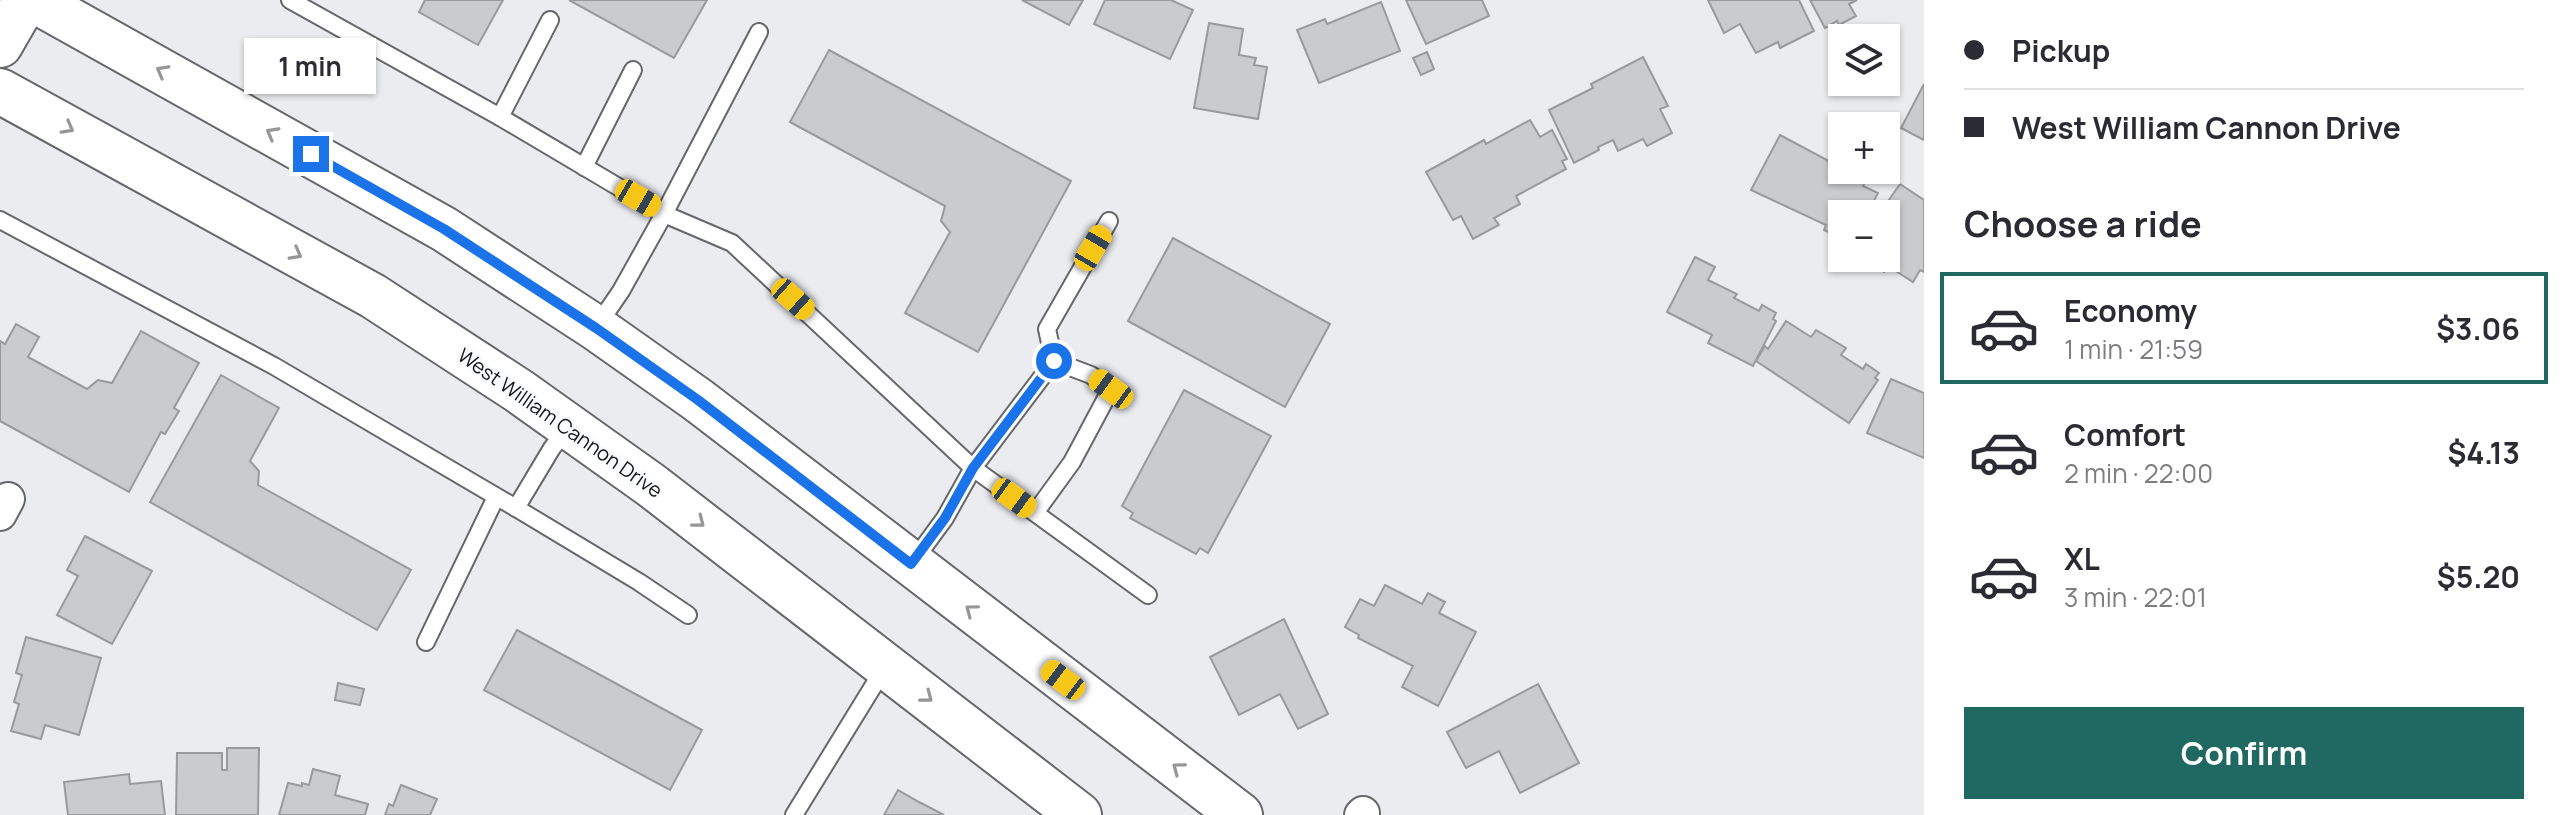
<!DOCTYPE html>
<meta charset="utf-8">
<style>
:root{--surface:#fff;--page:#f2f2f3;--text:#2b2b33;--muted:#7c7c81;--line:#e1e1e2;--accent:#1f6962}
body{margin:0;font-family:Manrope,sans-serif;background:var(--page);color:var(--text);height:100vh;display:flex;flex-direction:column;font-size:30px;white-space:nowrap}
*{box-sizing:border-box;margin:0}
p{font-size:26px;color:var(--muted)}
.icon{flex:none;width:44px;height:44px;fill:none;stroke:currentColor;stroke-width:2;stroke-linecap:round;stroke-linejoin:round}
.map{position:relative;flex:1;overflow:hidden}
.side{display:flex;flex-direction:column;background:var(--surface);width:640px}
.side>*{flex:none}
.hud{display:grid;align-content:center;height:176px;padding:0 40px;background:var(--surface)}
.tools{position:absolute;left:1828px;top:24px;display:grid;gap:16px}
.tools a{display:grid;place-items:center;width:72px;height:72px;border-radius:0px;background:var(--surface);box-shadow:0 2px 6px #0004;font-size:40px}
.end{position:absolute;width:36px;height:36px;margin:-18px;border:10px solid #1a73e8;background:#fff;box-shadow:0 0 0 4px #fff}
.from{border-radius:50%}
.bubble{position:absolute;height:56px;border-radius:0px;background:var(--surface);box-shadow:0 2px 6px #0004;font-size:26px;font-weight:700;line-height:56px;text-align:center}
.car{position:absolute;width:24px;height:48px;margin:-24px -12px;border-radius:10px;box-shadow:0 0 6px 2px #0007;background:linear-gradient(#f5c518 24%,#345 0 40%,#f5c518 0 76%,#345 0 86%,#f5c518 0)}
.hud b{display:flex;align-items:center;gap:28px;height:76px;font-size:30px}
.hud b+b{border-top:2px solid var(--line)}
.hud i{width:20px;height:20px;background:var(--text)}
ul{padding:0;list-style:none}
li{display:flex;align-items:center;gap:24px;height:112px;margin:0 16px 12px;padding:0 24px;border:4px solid transparent;border-radius:0px}
li div{flex:1}
li b{display:block;font-size:30px}
li em{font-style:normal;font-weight:700}
li.on{border-color:var(--accent)}
li>.icon{width:72px;height:72px;stroke-width:1.5}
h2{padding:0 40px;font-size:36px;line-height:96px}
.button{display:flex;gap:16px;margin-top:auto;padding:16px 40px}
.button a{flex:1;height:92px;border-radius:0px;background:var(--accent);color:#fff;font-size:32px;font-weight:700;line-height:92px;text-align:center}
main{display:flex;flex:1;min-height:0}
.map>svg:first-child{display:block}
.building{fill:#c9cbce;stroke:#999a9e;stroke-width:2}
.lines{fill:none;stroke-linecap:round;stroke-linejoin:round}
.service-casing{stroke:#66676a;stroke-width:20}
.minor-casing{stroke:#66676a;stroke-width:36}
.secondary-casing{stroke:#66676a;stroke-width:48}
.service{stroke:#fff;stroke-width:16}
.minor{stroke:#fff;stroke-width:32}
.secondary{stroke:#fff;stroke-width:44}
.oneway{stroke:#969696}
.route{stroke:#1a73e8;stroke-width:10}
.labels{text-anchor:middle;stroke-width:6;stroke-linejoin:round;paint-order:stroke}
.street-label{font-size:20px;fill:#151516;stroke:#f8fafd}
</style>
<main>
<div class="map">
<svg width="1924" height="815" viewBox="0 0 1924 815">
<rect width="100%" height="100%" fill="#ebecf0"/>
<!-- building -->
<g class="building">
<path d="M425 0H503L478 45 419 12Z"/>
<path d="M569 0H707L674 58Z"/>
<path d="M1022 0H1083L1069 25Z"/>
<path d="M1105 0H1171L1193 10 1170 59 1094 24Z"/>
<path d="M1406 0H1482L1489 16 1426 44Z"/>
<path d="M1708 0H1799L1814 31 1780 48 1778 42 1756 53 1740 24 1724 33Z"/>
<path d="M1810 0H1857L1849 4 1856 16 1839 25 1837 21 1825 28Z"/>
<path d="M1381 2 1400 51 1319 83 1297 30 1325 19 1327 24Z"/>
<path d="M1209 23 1243 29 1239 55 1256 58 1254 65 1267 67 1258 119 1194 108Z"/>
<path d="M829 50 1071 181 978 352 905 313 950 232 941 221 945 206 790 122Z"/>
<path d="M1427 52 1434 69 1421 75 1413 58Z"/>
<path d="M1643 57 1668 106 1660 109 1672 133 1647 146 1643 139 1618 151 1613 140 1598 147 1599 150 1574 163 1549 110 1593 88 1591 84Z"/>
<path d="M1924 84V140L1901 128Z"/>
<path d="M1530 120 1540 137 1552 130 1567 159 1562 161 1566 169 1516 196 1520 204 1494 218 1499 225 1473 239 1461 216 1453 220 1426 172 1484 140 1486 144Z"/>
<path d="M1780 135 1842 168V170H1847L1866 180 1863 186 1878 193 1867 214H1842V239L1824 230 1826 225 1751 190Z"/>
<path d="M1900 184 1924 200V272L1920 270 1913 282 1888 266 1884 272 1864 258H1886V214H1879Z"/>
<path d="M1173 238 1330 324 1285 407 1128 321Z"/>
<path d="M1695 257 1715 267 1708 280 1737 294 1734 298 1759 311 1762 305 1776 313 1773 319 1776 321 1753 366 1708 343 1712 335 1667 312Z"/>
<path d="M1786 321 1811 337 1816 330 1846 348 1841 355 1863 369 1866 364 1879 373 1875 378 1878 380 1849 423 1756 361 1765 346 1768 349Z"/>
<path d="M16 324 39 337 28 357 87 389 98 380 112 383 141 331 199 363 174 408 179 411 165 434 161 432 129 492 0 421V341L5 344Z"/>
<path d="M221 375 279 408 250 461 259 471 258 485 411 570 377 630 150 502Z"/>
<path d="M1891 379 1924 393V458L1867 433Z"/>
<path d="M1184 390 1271 436 1208 553 1200 548 1196 554 1130 518 1133 513 1122 506Z"/>
<path d="M85 536 152 571 112 644 57 615 78 576 67 570Z"/>
<path d="M1385 585 1422 604 1428 593 1445 602 1439 613 1476 632 1438 706 1402 687 1413 666 1358 638 1359 635 1345 627 1360 599 1374 606Z"/>
<path d="M1284 619 1328 714 1298 729 1280 694 1239 715 1210 657Z"/>
<path d="M517 630 702 730 670 790 484 690Z"/>
<path d="M26 637 101 658 79 735 45 725 41 739 11 731 19 704 14 702 22 675 16 673Z"/>
<path d="M338 683 364 689 360 705 335 700Z"/>
<path d="M1538 684 1579 763 1520 793 1499 751 1466 768 1447 732Z"/>
<path d="M227 748H259L258 815H176L177 753H222V770H227Z"/>
<path d="M313 769 340 776 335 795 368 804 365 815H279L288 783 302 786V783L309 785Z"/>
<path d="M129 774 130 784 161 781 165 815H68L64 782Z"/>
<path d="M401 785 437 799 430 815H385L389 804 393 806Z"/>
<path d="M898 790 919 802 944 815H884Z"/>
</g>
<g class="lines">
<!-- service casing -->
<g class="service-casing">
<g id="service">
<path d="M290 0 500 117 664 214 621 291 597 326"/>
<path d="M759 32 664 214 732 243 973 468 945 518 912 563"/>
<path d="M500 117 550 20"/>
<path d="M584 167 633 70"/>
<path d="M0 220 274 366 516 508"/>
<path d="M1054 361 1047 329 1109 221"/>
<path d="M568 428 552 448 516 508 639 582 688 615"/>
<path d="M1035 513 1072 462 1111 389 1091 375 1054 361 973 468 1148 595"/>
<path d="M426 642 496 497"/>
<path d="M794 815 885 667"/>
</g>
</g>
<!-- minor casing -->
<g class="minor-casing">
<g id="minor">
<path d="M0 514 8 499"/>
<path d="M1361 815 1363 813"/>
</g>
</g>
<!-- secondary casing -->
<g class="secondary-casing">
<g id="secondary">
<path d="M34 0 444 229 596 328 698 400 1240 815"/>
<path d="M0 45 26 0"/>
<path d="M0 91 373 296 519 391 651 485 1079 815"/>
</g>
</g>
<!-- service -->
<use href="#service" class="service"/>
<!-- minor -->
<use href="#minor" class="minor"/>
<!-- secondary -->
<use href="#secondary" class="secondary"/>
</g>
<!-- one-way arrows -->
<defs><path id="oneway-chevron" d="M-2-3.5L2.5 0L-2 3.5" fill="none" stroke-width="1.6" stroke-linecap="round" stroke-linejoin="round" transform="scale(2)"/></defs>
<g class="oneway">
<use href="#oneway-chevron" transform="translate(162 71) rotate(-151)"/>
<use href="#oneway-chevron" transform="translate(68 128) rotate(29)"/>
<use href="#oneway-chevron" transform="translate(272 133) rotate(-151)"/>
<use href="#oneway-chevron" transform="translate(296 254) rotate(29)"/>
<use href="#oneway-chevron" transform="translate(699 522) rotate(38)"/>
<use href="#oneway-chevron" transform="translate(971 610) rotate(-143)"/>
<use href="#oneway-chevron" transform="translate(927 697) rotate(38)"/>
<use href="#oneway-chevron" transform="translate(1178 768) rotate(-143)"/>
</g>
<g class="lines">
<!-- route -->
<path class="route" d="M311 154 444 229 596 328 698 400 911 564 945 518 973 468 1054 361"/>
</g>
<g class="labels">
<!-- street labels -->
<g class="street-label">
<text transform="translate(560 423) rotate(35)" y="7">West William Cannon Drive</text>
</g>
</g>
</svg>
<div class="tools">
<a><svg class="icon" aria-label="layers" viewBox="0 0 24 24"><path d="M12 4l9 5-9 5-9-5zM3 14l9 5 9-5"/></svg></a>
<a>+</a>
<a>−</a>
</div>
<i class="end from" style="left:1054px;top:361px"></i>
<i class="end" style="left:311px;top:154px"></i>
<div class="bubble" style="left:244px;top:38px;width:132px">1 min</div>
<i class="car" style="left:638px;top:198px;rotate:120deg"></i>
<i class="car" style="left:1093px;top:248px;rotate:30deg"></i>
<i class="car" style="left:793px;top:299px;rotate:132deg"></i>
<i class="car" style="left:1111px;top:389px;rotate:306deg"></i>
<i class="car" style="left:1014px;top:498px;rotate:126deg"></i>
<i class="car" style="left:1063px;top:680px;rotate:307deg"></i>
</div>
<section class="side">
<div class="hud">
<b><i class="from"></i>Pickup</b>
<b><i></i>West William Cannon Drive</b>
</div>
<h2>Choose a ride</h2>
<ul>
<li class="on"><svg class="icon" aria-label="car" viewBox="0 0 24 24"><path d="M5 17H2v-5l4-1 3-4h7l3 4 3 1v5h-3M9 17h6M6 11h13"/><circle cx="7" cy="17" r="2"/><circle cx="17" cy="17" r="2"/></svg><div><b>Economy</b><p>1 min · 21:59</p></div><em>$3.06</em></li>
<li><svg class="icon" aria-label="car" viewBox="0 0 24 24"><path d="M5 17H2v-5l4-1 3-4h7l3 4 3 1v5h-3M9 17h6M6 11h13"/><circle cx="7" cy="17" r="2"/><circle cx="17" cy="17" r="2"/></svg><div><b>Comfort</b><p>2 min · 22:00</p></div><em>$4.13</em></li>
<li><svg class="icon" aria-label="car" viewBox="0 0 24 24"><path d="M5 17H2v-5l4-1 3-4h7l3 4 3 1v5h-3M9 17h6M6 11h13"/><circle cx="7" cy="17" r="2"/><circle cx="17" cy="17" r="2"/></svg><div><b>XL</b><p>3 min · 22:01</p></div><em>$5.20</em></li>
</ul>
<div class="button"><a>Confirm</a></div>
</section>
</main>
